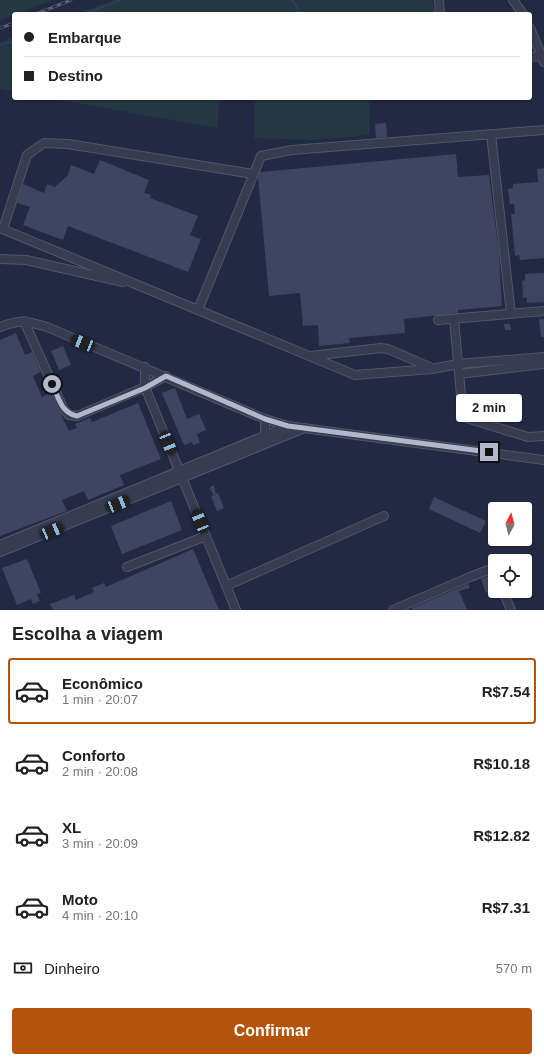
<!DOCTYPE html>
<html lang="pt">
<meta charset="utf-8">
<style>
:root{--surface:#fff;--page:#f2f2f2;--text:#202124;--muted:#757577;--line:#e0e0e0;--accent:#b45309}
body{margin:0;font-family:Helvetica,sans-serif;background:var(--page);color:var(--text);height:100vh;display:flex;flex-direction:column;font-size:15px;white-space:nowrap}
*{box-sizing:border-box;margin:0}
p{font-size:13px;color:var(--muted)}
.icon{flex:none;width:22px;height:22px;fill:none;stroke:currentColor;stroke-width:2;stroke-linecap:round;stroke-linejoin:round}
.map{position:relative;height:610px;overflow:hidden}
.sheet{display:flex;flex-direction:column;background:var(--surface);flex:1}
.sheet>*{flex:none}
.top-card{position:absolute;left:12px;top:12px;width:520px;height:88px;border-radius:4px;box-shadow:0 1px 3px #0004;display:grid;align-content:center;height:88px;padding:0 12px;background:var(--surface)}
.needle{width:26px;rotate:6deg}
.tools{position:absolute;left:488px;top:502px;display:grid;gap:8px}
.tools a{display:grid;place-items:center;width:44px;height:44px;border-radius:4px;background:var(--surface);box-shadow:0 1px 3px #0004;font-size:20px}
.end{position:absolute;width:18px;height:18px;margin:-9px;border:5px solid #b3b7cc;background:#111;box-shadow:0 0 0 2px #111}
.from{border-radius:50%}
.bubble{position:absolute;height:28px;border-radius:4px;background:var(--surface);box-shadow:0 1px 3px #0004;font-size:13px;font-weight:700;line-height:28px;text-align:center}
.car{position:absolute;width:12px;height:24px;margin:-12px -6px;border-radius:5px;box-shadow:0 0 3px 1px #0007;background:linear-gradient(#222 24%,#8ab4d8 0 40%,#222 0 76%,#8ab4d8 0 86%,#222 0)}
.top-card b{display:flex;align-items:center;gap:14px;height:38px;font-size:15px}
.top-card b+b{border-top:1px solid var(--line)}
.top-card i{width:10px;height:10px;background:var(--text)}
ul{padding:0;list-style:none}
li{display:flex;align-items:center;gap:12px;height:66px;margin:0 8px 6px;padding:0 4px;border:2px solid transparent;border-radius:4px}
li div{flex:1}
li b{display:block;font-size:15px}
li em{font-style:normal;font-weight:700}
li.active{border-color:var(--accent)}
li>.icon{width:36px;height:36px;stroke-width:1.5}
h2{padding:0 12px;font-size:18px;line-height:48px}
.pay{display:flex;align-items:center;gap:10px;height:44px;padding:0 12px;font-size:15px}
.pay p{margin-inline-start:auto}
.primary-button{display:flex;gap:8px;margin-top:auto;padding:8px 12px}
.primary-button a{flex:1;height:46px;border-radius:4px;background:var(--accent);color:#fff;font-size:16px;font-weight:700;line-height:46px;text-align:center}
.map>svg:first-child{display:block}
.green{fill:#243842}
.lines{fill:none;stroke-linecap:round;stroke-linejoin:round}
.stream{stroke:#333d68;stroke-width:1.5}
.building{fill:#3e4562}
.minor-casing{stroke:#52576c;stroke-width:10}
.minor{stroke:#373c51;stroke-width:8}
.rail-casing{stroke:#585e79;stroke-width:3}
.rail{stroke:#1c2136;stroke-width:1.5;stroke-dasharray:4.5;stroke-linecap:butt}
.route{stroke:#b3b7cc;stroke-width:5}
</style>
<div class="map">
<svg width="544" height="610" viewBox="0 0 544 610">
<rect width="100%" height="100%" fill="#222942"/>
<!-- green -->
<g class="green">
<path d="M0 0H53L0 20Z"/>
<path d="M114 0H432L435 14H75Z"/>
<path d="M14 37V92L0 89V42Z"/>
<path d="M49 98H220L217 128Z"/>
<path d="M255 98H369L370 135 313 140 254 138Z"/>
</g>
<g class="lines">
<!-- stream -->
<g class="stream">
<path d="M292 0 302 14"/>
<path d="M85 14 120 0"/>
<path d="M0 45 14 41"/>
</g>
</g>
<!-- building -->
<g class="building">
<path d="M386 123 387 137 376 138 375 124Z"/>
<path d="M456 154 458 177 489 175 499 254 502 306 458 310V313L404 319 405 333 349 338 350 343 319 346 318 325 303 326 300 293 269 296 258 177 260 172Z"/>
<path d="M100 160 149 180 144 193 151 195 150 198 198 216 190 235 201 239 188 272 68 226 63 240 23 225 30 207 17 203 23 184 44 193 47 184 55 187 68 175 71 165 94 174Z"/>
<path d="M544 168V258L520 260 519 255 515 256 511 214H515L514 204H510L508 189 513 188V184L538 182 537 169Z"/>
<path d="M544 273V302L527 303V297L523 298 522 281 525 280V274Z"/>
<path d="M539 319H544V337H541Z"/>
<path d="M504 324H510L511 330H505Z"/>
<path d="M16 333 25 355 32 352 41 372 33 376 42 397 50 393 69 431 77 428 75 424 90 418 92 422 138 403 161 459 120 475 124 485 88 500 84 491 62 500 67 511 0 536V340Z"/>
<path d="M63 346 71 365 59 370 51 351Z"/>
<path d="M175 388 187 419 199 414 206 430 197 434 200 443 193 445 192 442 184 445 162 393Z"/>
<path d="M214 486 216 494 218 493 224 508 217 511 211 496 214 495 210 489 211 486Z"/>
<path d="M434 497 486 521 480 533 429 509Z"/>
<path d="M171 501 182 530 122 554 111 526Z"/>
<path d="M193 549 219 610H53L50 604 74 595 76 600 94 592 92 588 104 583 106 587Z"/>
<path d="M27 559 41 593 37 594 40 601 33 604 31 599 17 605 2 568Z"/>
<path d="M488 576 490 577 495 589 486 593 481 579Z"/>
<path d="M468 584 470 588 459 591 467 610H412V608Z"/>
</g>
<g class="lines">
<!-- minor casing -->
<g class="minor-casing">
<g id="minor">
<path d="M439 0 440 14"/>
<path d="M513 0 523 14"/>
<path d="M530 28 544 62"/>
<path d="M530 57 543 56"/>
<path d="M491 134 511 314"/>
<path d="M0 228 355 375 432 369 458 364 544 357"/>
<path d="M3 229 27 155 44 143 68 144 253 174"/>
<path d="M0 259 26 260 123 282"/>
<path d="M198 310 261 156 292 150 544 130"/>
<path d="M454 319 463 417 528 437 544 436"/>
<path d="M438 320 544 311"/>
<path d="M24 321 64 410 69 415 77 416 145 387 166 376"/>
<path d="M0 327C21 319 27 321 47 327L265 419 288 426 544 460"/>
<path d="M310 356 381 348 388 349 432 368"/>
<path d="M145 367V387L236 610"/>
<path d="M459 374 544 364"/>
<path d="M265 436V419"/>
<path d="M0 545 288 426"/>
<path d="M0 552 302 429"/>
<path d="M127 567 206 536"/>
<path d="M226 586 384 516"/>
<path d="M503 591 511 610"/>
<path d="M393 610 470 577 488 570 495 573"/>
</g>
</g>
<!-- minor -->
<use href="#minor" class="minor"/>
<!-- rail casing -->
<g class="rail-casing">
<g id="rail">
<path d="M36 14 71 0"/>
<path d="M0 28 14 23"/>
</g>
</g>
<!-- rail -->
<use href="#rail" class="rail"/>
</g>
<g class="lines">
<!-- route -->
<path class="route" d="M52 384C59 398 61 413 77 416L145 388 166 376 265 419 288 426 489 452"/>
</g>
</svg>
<div class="tools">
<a><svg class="needle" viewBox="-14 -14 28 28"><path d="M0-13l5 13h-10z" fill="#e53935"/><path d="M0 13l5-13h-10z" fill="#757577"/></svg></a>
<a><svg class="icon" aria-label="locate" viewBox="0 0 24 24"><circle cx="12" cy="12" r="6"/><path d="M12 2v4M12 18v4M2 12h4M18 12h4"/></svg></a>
</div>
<i class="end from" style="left:52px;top:384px"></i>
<i class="end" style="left:489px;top:452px"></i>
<div class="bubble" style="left:456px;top:394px;width:66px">2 min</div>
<i class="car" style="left:83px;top:343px;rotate:292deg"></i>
<i class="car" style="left:168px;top:443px;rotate:158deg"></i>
<i class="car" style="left:118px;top:504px;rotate:68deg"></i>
<i class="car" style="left:200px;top:521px;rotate:338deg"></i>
<i class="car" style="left:52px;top:531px;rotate:67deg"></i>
<div class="top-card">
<b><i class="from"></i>Embarque</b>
<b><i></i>Destino</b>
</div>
</div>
<section class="sheet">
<h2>Escolha a viagem</h2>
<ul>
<li class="active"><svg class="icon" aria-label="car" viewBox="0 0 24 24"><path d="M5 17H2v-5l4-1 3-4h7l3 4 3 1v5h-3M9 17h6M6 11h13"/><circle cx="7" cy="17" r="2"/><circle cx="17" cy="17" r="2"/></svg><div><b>Econômico</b><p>1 min · 20:07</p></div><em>R$7.54</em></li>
<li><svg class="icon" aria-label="car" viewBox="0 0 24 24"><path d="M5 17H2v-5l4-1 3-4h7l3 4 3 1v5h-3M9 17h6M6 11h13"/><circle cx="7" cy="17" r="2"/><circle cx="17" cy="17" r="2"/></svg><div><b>Conforto</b><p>2 min · 20:08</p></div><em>R$10.18</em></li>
<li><svg class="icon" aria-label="car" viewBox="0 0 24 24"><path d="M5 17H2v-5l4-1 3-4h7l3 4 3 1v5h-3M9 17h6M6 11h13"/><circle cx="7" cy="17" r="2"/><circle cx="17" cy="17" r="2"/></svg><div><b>XL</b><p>3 min · 20:09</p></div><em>R$12.82</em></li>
<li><svg class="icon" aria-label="car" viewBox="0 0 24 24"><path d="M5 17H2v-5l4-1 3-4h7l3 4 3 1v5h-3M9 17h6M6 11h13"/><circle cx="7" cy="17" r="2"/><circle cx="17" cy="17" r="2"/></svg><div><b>Moto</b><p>4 min · 20:10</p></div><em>R$7.31</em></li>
</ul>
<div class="pay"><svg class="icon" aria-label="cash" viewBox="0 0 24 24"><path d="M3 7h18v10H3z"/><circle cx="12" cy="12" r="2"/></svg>Dinheiro<p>570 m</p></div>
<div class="primary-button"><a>Confirmar</a></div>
</section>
